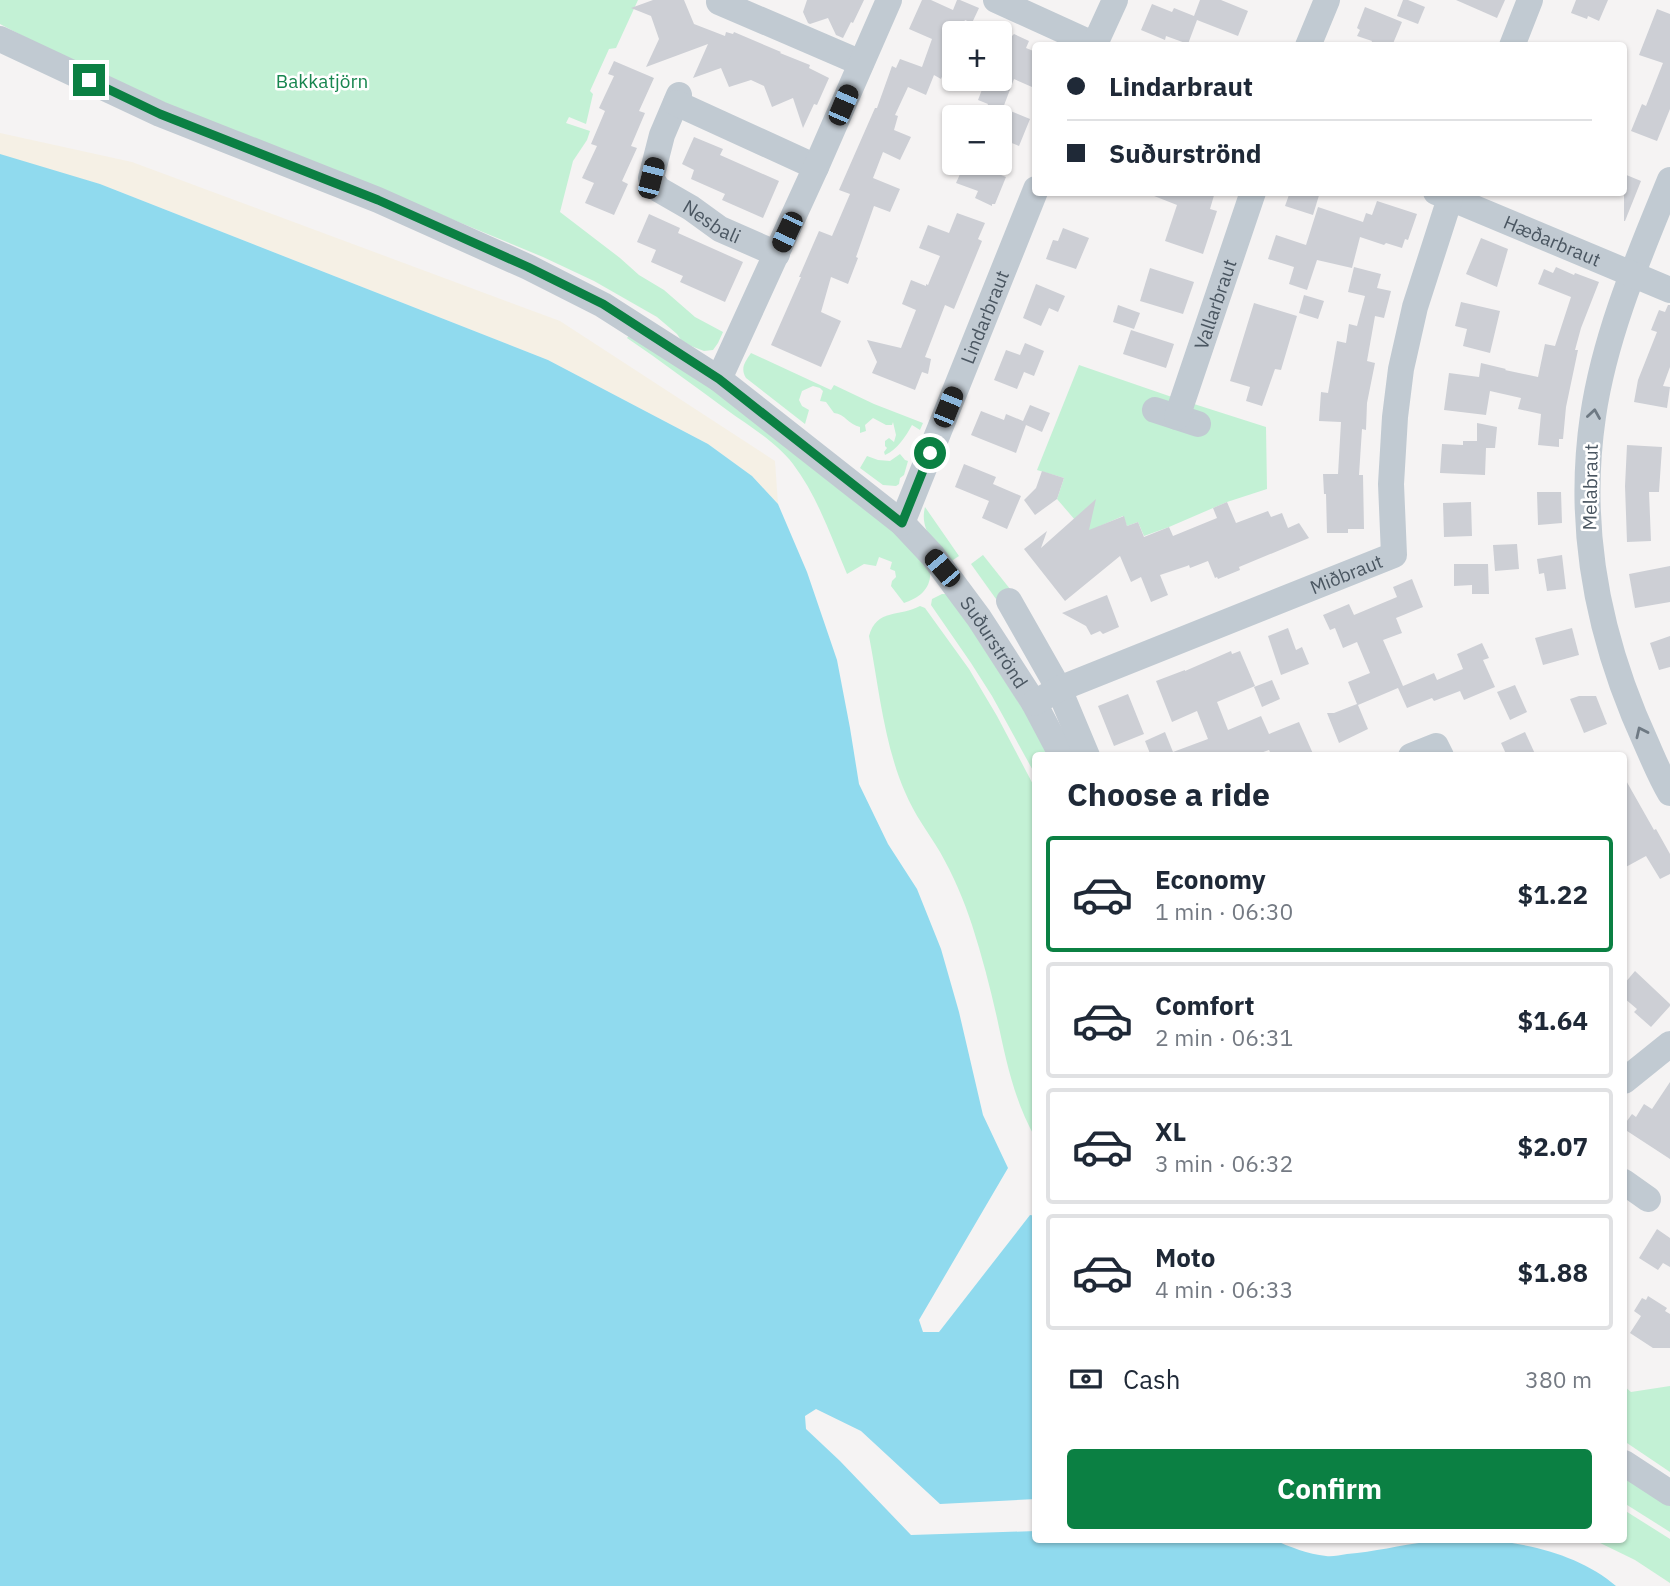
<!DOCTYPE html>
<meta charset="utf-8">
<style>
:root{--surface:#fff;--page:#f2f2f3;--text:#1f2937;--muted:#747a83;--line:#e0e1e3;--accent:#0b8043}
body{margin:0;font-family:"IBM Plex Sans",sans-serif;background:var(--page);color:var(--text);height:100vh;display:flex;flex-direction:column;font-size:26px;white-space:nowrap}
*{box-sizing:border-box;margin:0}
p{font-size:23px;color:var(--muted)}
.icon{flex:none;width:38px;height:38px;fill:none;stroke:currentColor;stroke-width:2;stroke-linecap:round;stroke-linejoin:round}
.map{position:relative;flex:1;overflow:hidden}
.side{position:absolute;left:1032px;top:752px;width:595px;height:791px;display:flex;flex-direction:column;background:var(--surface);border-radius:7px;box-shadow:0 2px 5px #0004}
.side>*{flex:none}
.hud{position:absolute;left:1032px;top:42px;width:595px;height:154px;border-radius:7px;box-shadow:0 2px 5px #0004;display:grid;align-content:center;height:154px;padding:0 35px;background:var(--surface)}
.controls{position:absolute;left:942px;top:21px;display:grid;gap:14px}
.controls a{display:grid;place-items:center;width:70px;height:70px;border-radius:7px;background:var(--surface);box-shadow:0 2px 5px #0004;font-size:35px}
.end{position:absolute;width:32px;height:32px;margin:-16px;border:9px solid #0b8043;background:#fff;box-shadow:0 0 0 4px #fff}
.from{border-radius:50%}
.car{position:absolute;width:21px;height:42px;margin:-21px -10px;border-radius:9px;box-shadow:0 0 5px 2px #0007;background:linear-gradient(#222 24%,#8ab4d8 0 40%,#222 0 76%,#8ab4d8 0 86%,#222 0)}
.hud b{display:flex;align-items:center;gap:24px;height:66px;font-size:26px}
.hud b+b{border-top:2px solid var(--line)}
.hud i{width:18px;height:18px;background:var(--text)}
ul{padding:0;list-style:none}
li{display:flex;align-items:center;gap:21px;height:116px;margin:0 14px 10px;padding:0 21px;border:4px solid var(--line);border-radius:7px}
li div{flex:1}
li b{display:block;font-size:26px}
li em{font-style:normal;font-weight:700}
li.on{border-color:var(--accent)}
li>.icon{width:63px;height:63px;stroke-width:1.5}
h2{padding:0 35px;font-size:32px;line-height:84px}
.pay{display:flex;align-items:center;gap:18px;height:77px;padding:0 35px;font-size:26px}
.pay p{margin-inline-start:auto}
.cta{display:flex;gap:14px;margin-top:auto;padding:14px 35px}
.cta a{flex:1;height:80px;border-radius:7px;background:var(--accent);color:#fff;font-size:28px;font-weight:700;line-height:80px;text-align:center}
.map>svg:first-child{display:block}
.green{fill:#c3f1d5}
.sand{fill:#f5f0e5}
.water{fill:#90daee}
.building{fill:#cdcfd5}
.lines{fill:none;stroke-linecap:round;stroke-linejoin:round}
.minor{stroke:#c1cad2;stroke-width:26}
.oneway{stroke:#6e7983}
.route{stroke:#0b8043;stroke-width:9}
.labels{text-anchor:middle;stroke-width:5;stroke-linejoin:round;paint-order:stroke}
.park-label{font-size:19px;fill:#17864f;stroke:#fff}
.street-label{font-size:19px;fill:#4a5661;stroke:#fff}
</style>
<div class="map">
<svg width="1670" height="1586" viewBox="0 0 1670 1586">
<rect width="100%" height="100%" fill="#f5f3f3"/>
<!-- green -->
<g class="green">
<path d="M0 0H638L616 48 609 49 590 91 593 94 586 124 569 117 566 123 590 131 587 140 573 161 560 212 620 258 639 275 664 290 695 317 723 332 718 343 713 350 704 351 691 346 681 340 677 334 657 317 594 281 543 257 439 214 210 126 34 42 0 24Z"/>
<path d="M631 333 677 360 877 512 930 570C932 588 920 598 904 603L891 586 892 581 896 577 895 571 890 569 892 562 879 557 876 566 864 564 847 574C831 537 818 497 793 464 776 442 749 426 727 410 694 386 661 361 627 338Z"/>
<path d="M751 353 831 390 834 385 874 404 923 423 920 430 912 425C906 436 897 450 885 455L884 452 887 448 885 446V441L889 438 894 442 896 435 893 422 892 425H886L873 418 865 425 866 431 860 433V427C849 425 845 414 834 413L826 402 820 401 823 391 820 388 813 386 802 391 799 400 802 406 809 410 805 424 746 378C740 368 745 362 751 353Z"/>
<path d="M1079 365 1169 396 1266 427 1267 489 1227 502 1169 527 1144 536 1138 522 1127 526 1123 516 1100 526V549L1057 499 1064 478 1037 470Z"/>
<path d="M900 454 905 460 908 461 904 475 900 478 899 484 896 486 883 485 860 468 867 456 878 460 890 461Z"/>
<path d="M925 507 959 556 950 562C936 545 919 530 925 507Z"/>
<path d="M983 555 1010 589 996 599 971 564Z"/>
<path d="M942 594H949L1053 756H1036V776L992 696 971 663 931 605 932 599Z"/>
<path d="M920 606 925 608 969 669 997 716 1036 790V1139C1014 1101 1006 1060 997 1018 990 987 982 956 972 925 964 900 953 875 940 852 928 832 914 814 905 792 884 744 879 688 869 636 877 608 900 617 920 606Z"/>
<path d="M1624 1386 1631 1392 1670 1386V1472L1624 1441Z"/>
<path d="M1624 1473 1670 1504V1532L1624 1503Z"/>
<path d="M1624 1510 1670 1539V1583L1635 1560 1594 1540H1624Z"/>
</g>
<!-- sand -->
<path class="sand" d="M0 133 132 162 560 321 775 461 778 504 752 476 708 444 548 360 100 184 0 157Z"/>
<!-- water -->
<path class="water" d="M0 154 100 184 548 360 708 444 752 476 778 504 807 572 837 660 850 728 859 784 888 844 917 889 941 949 959 1012 983 1115 1008 1168 919 1320 923 1332H939L1030 1215 1036 1216V1499L940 1504 861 1431 816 1409 805 1416 806 1429 840 1461 911 1535 1036 1531V1540H1274C1290 1547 1308 1554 1326 1556 1332 1557 1340 1555 1347 1554 1374 1552 1400 1545 1427 1542 1487 1534 1569 1545 1616 1586H0Z"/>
<!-- building -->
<g class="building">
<path d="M653 0H684L694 24 725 36 726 32 733 34 734 32 781 52 780 53 810 65 809 68 829 78 817 105 814 104 803 128 793 98 772 107 764 86 751 80 729 87 721 68 693 78 708 44 646 67 659 39 651 16 631 8Z"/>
<path d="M807 0H864L853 23 851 22 843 38 836 35 828 18 810 24 808 23 803 12Z"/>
<path d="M922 0H931L953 10 957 0H960L979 8 972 23 965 20 959 33H954V49L941 79 934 75 926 95 908 87 895 115 898 116 894 130 911 137 900 160 883 152 873 178 900 189 890 212 874 206 856 257 858 258 848 284 831 277 821 312 841 321 821 367 771 345 801 277H799L819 231 832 236 850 194 839 190 875 108H877L892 66 896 68 900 59 922 67 932 39 909 29Z"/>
<path d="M1200 0H1221L1248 11 1238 36 1197 20 1188 44 1166 36 1165 40 1141 30 1152 4 1172 12 1174 8 1194 16Z"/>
<path d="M1403 0H1408L1425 7 1418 24 1397 16Z"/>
<path d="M1456 0H1505L1497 18Z"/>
<path d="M1576 0H1608L1599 21 1588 16 1587 19 1571 13Z"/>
<path d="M1365 7 1402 22 1392 46H1370L1372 41 1357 36 1360 30 1357 28Z"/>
<path d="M1657 9 1670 14V109L1657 141 1631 131 1642 104 1646 106 1663 63 1639 55Z"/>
<path d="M1003 32 1012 36 1014 34 1029 41 1026 48 1036 52V78L1032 87 1014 79 1003 108 1030 119 1019 146 999 138V117H983L988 104 978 100 986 79H999V39Z"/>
<path d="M614 61 654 78 639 111 645 113 631 146 637 148 622 181 628 184 614 215 585 203 594 183 582 178 597 146 591 144 605 111 599 108 614 76 608 74Z"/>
<path d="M694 137 723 149 720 155 779 181 763 218 722 200 725 194 691 179 694 170 682 164Z"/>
<path d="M965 163H971L1006 177 995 204H992V206L975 198 978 191 956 183Z"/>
<path d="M1624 174 1641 181 1625 221H1624Z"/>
<path d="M1149 192H1215L1210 209 1217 211 1203 254 1165 241 1177 205 1149 194Z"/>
<path d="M1290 192H1320L1313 215 1285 206Z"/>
<path d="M1377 201 1417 214 1408 240 1405 239 1402 248 1386 243 1384 245 1360 237 1352 268 1317 260 1307 290 1289 284 1294 267 1268 259 1276 235 1306 245 1318 207 1363 222 1366 213 1372 215Z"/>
<path d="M957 213 985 223 978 239 982 241 954 309 945 305 925 357 931 359 928 374 922 372 915 390 872 373 877 362 867 340 901 348 916 310 902 304 911 280 926 286V284L928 285 940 256 919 248 928 225 949 233Z"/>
<path d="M649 214 680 228 678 233 743 262 725 302 680 282 683 276 651 262 656 250 637 242Z"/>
<path d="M1063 228 1089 238 1076 269 1046 259 1053 240 1058 241Z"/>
<path d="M1481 238 1508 249 1497 287 1466 274Z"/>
<path d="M1354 267 1381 274 1377 288 1391 291 1384 318 1375 316 1367 361 1375 363 1367 403 1366 430 1362 429 1359 475H1363L1364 529H1348V533H1327L1326 494H1324L1323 474H1338L1341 422 1319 421 1321 392 1328 393 1337 341 1346 343 1349 324 1357 326 1365 296 1348 292Z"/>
<path d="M1556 267 1574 275 1575 273 1599 282 1581 328 1575 350H1578L1566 407 1563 439H1559V447L1538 445 1541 414 1518 409 1521 398 1490 391 1486 415 1444 410 1449 373 1479 377 1481 363 1506 369 1505 370 1538 377 1545 344 1555 346 1571 297 1538 284 1544 269 1553 273Z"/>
<path d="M1150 268 1194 282 1183 314 1140 301Z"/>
<path d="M1036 284 1065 296 1058 312 1049 308 1041 326 1023 318Z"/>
<path d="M1304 295 1324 301 1318 319 1299 313Z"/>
<path d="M1461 302 1500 311 1490 353 1463 346 1467 329 1455 326Z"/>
<path d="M1254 303 1297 316 1281 370 1275 369 1262 406 1246 401 1250 387 1230 381Z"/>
<path d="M1118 305 1140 313 1134 329 1113 322Z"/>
<path d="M1668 305H1670V367L1663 386 1670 387 1667 408 1634 402 1638 380 1657 332 1651 330 1659 310 1665 312Z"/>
<path d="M1131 330 1174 344 1166 368 1123 354Z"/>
<path d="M1025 343 1044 351 1034 376 1024 372 1017 389 994 380 1006 350 1020 355Z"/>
<path d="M1030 405 1050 413 1042 432 1026 425 1016 453 971 435 981 411 1004 420 1006 414 1023 421Z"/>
<path d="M1477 423 1497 427 1495 448H1486L1485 475 1440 473 1442 444 1463 445V441H1477Z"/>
<path d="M1627 445 1662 447 1659 492H1649L1651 541 1627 542 1625 486Z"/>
<path d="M964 464 996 477 993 484 1021 496 1007 529 982 518 989 501 955 487Z"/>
<path d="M1042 471 1064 478 1057 499 1035 515 1024 500 1036 488Z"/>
<path d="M1537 492H1561L1562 523 1538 525Z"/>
<path d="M1096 499 1089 530 1124 516 1127 526 1138 522 1144 537 1169 527 1173 536 1217 518 1213 508 1227 502 1236 523 1268 511 1271 517 1282 513 1288 528 1299 523 1309 538 1239 567 1240 570 1218 579 1217 577 1215 578 1208 561 1190 568 1189 565 1187 566 1160 575 1168 595 1151 602 1141 577 1131 582 1120 556 1065 601 1024 549 1047 531 1041 548Z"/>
<path d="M1471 502 1472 536 1444 537 1443 503Z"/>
<path d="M1517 544 1519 569 1495 571 1493 545Z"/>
<path d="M1562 555 1566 589 1547 591 1544 573 1539 574 1537 559Z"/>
<path d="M1454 564H1488L1489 594H1472V585L1454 586Z"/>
<path d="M1670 566V602L1635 608 1629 574Z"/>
<path d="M1412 579 1423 607 1396 618 1402 633 1383 640 1403 686 1434 673 1437 680 1463 669 1457 654 1482 643 1489 658 1483 660 1495 687 1464 700 1460 691 1434 701 1432 698 1407 708 1398 688 1358 705 1368 729 1339 743 1327 713H1334L1357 704 1348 682 1370 673 1357 642 1343 648 1335 628 1330 630 1323 615 1349 604 1354 615 1397 597 1393 587Z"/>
<path d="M1107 595 1119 627 1103 634 1100 631 1091 635 1086 626 1062 613Z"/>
<path d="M1288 628 1296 650 1302 647 1309 664 1281 675 1268 636Z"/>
<path d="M1572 628 1579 655 1543 665 1535 638Z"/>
<path d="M1670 636V667L1659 670 1650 643Z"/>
<path d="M1231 651 1232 654 1240 651 1255 686 1217 702 1228 730 1261 716 1269 734 1299 722 1314 756H1272L1269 750 1252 756H1151L1145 741 1165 732 1173 752 1208 739 1197 711 1172 722 1156 681 1185 670V671Z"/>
<path d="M1272 680 1280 699 1262 707 1254 687Z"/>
<path d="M1515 685 1527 712 1510 720 1497 692Z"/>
<path d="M1128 694 1144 734 1114 746 1098 706Z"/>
<path d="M1579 696H1596L1607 724 1584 733 1570 699Z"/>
<path d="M1525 732 1536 756H1507L1501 743Z"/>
<path d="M1624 777 1654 830 1656 829 1670 854V874L1660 879 1646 856 1624 868Z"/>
<path d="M1635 971 1670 1004V1006L1651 1027 1634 1012 1637 1009 1624 998V984Z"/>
<path d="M1670 1082V1159L1624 1129V1125L1632 1114 1636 1117 1644 1104 1652 1109Z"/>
<path d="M1657 1229 1670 1238V1267L1663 1263 1658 1270 1639 1258Z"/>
<path d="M1648 1296 1667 1308 1665 1311 1670 1314V1348H1653L1630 1333 1641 1316 1634 1311 1642 1298 1646 1300Z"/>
</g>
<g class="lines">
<!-- minor -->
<g class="minor">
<path d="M996 0 1095 45"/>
<path d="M719 2 861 63"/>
<path id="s1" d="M0 39 160 114 378 200 528 267 603 305 719 379 902 523 933 556 979 618 1034 703 1062 756"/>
<path d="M1094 46 1115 0"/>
<path d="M1308 46 1327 0"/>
<path d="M1512 46 1530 0"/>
<path id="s2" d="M679 95 662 135 651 178 658 189 691 208 720 229 777 254"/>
<path d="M676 103 816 167"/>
<path d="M1670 180C1639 256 1605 334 1593 416 1576 531 1599 641 1647 745 1654 761 1661 778 1670 793"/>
<path id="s3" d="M1436 192 1670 290"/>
<path d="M719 379 816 167 889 0"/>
<path d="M1155 410 1198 424"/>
<path id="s4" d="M1177 417 1253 192"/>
<path id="s5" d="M902 523 1036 189"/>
<path d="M1009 601 1059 689 1087 756"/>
<path id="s6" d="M1034 703 1059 689 1394 555 1391 484 1395 417 1401 369 1415 307 1452 192"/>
<path d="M1411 756 1436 746 1441 756"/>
<path d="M1624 1081 1670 1044"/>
<path d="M1624 1182 1648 1199"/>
<path d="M1624 1463 1670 1493"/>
</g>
</g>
<!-- one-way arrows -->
<defs><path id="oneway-chevron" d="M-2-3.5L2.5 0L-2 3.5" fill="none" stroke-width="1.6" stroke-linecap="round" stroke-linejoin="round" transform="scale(1.75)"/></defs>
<g class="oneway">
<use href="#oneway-chevron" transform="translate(1594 414) rotate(-81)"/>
<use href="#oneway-chevron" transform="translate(1641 732) rotate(-115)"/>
</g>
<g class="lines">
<!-- route -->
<path class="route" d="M89 80 160 114 378 200 528 267 603 304 719 379 902 523 930 453"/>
</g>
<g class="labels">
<!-- park labels -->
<g class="park-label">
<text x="322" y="88">Bakkatjörn</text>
</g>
<!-- street labels -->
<g class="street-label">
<text dy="7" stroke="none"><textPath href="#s2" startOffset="164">Nesbali</textPath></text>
<text dy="7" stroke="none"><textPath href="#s3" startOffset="126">Hæðarbraut</textPath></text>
<text dy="7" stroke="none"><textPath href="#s4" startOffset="119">Vallarbraut</textPath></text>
<text dy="7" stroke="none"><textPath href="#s5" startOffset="222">Lindarbraut</textPath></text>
<text transform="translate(1590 487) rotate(-89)" y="7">Melabraut</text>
<text dy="7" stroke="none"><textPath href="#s6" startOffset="338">Miðbraut</textPath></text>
<text dy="7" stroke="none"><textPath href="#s1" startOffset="1181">Suðurströnd</textPath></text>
</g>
</g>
</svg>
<div class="controls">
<a>+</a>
<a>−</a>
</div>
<i class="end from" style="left:930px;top:453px"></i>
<i class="end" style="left:89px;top:80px"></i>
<i class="car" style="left:843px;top:105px;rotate:23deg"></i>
<i class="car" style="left:651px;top:178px;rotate:14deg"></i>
<i class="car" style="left:787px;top:232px;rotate:205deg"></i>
<i class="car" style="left:948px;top:407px;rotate:22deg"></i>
<i class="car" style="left:942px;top:568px;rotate:320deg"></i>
<div class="hud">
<b><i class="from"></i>Lindarbraut</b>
<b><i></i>Suðurströnd</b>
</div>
<section class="side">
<h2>Choose a ride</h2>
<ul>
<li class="on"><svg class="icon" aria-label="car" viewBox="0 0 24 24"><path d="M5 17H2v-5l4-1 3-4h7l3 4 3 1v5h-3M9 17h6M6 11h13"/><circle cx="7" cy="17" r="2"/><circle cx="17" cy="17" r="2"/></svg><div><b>Economy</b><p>1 min · 06:30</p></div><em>$1.22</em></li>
<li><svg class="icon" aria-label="car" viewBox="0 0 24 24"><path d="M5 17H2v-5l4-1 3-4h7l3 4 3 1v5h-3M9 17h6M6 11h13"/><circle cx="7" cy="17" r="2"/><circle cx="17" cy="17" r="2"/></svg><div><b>Comfort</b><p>2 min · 06:31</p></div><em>$1.64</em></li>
<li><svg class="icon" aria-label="car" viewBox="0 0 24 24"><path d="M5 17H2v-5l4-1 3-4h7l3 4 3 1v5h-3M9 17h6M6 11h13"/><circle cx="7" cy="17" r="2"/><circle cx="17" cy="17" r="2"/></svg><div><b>XL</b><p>3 min · 06:32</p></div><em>$2.07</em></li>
<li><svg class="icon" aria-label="car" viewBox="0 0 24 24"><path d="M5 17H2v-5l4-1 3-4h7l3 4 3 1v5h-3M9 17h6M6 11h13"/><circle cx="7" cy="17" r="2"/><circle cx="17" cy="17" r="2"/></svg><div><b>Moto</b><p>4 min · 06:33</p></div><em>$1.88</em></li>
</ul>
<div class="pay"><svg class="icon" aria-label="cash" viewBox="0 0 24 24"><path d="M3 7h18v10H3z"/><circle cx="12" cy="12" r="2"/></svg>Cash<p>380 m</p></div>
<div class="cta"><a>Confirm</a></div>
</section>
</div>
